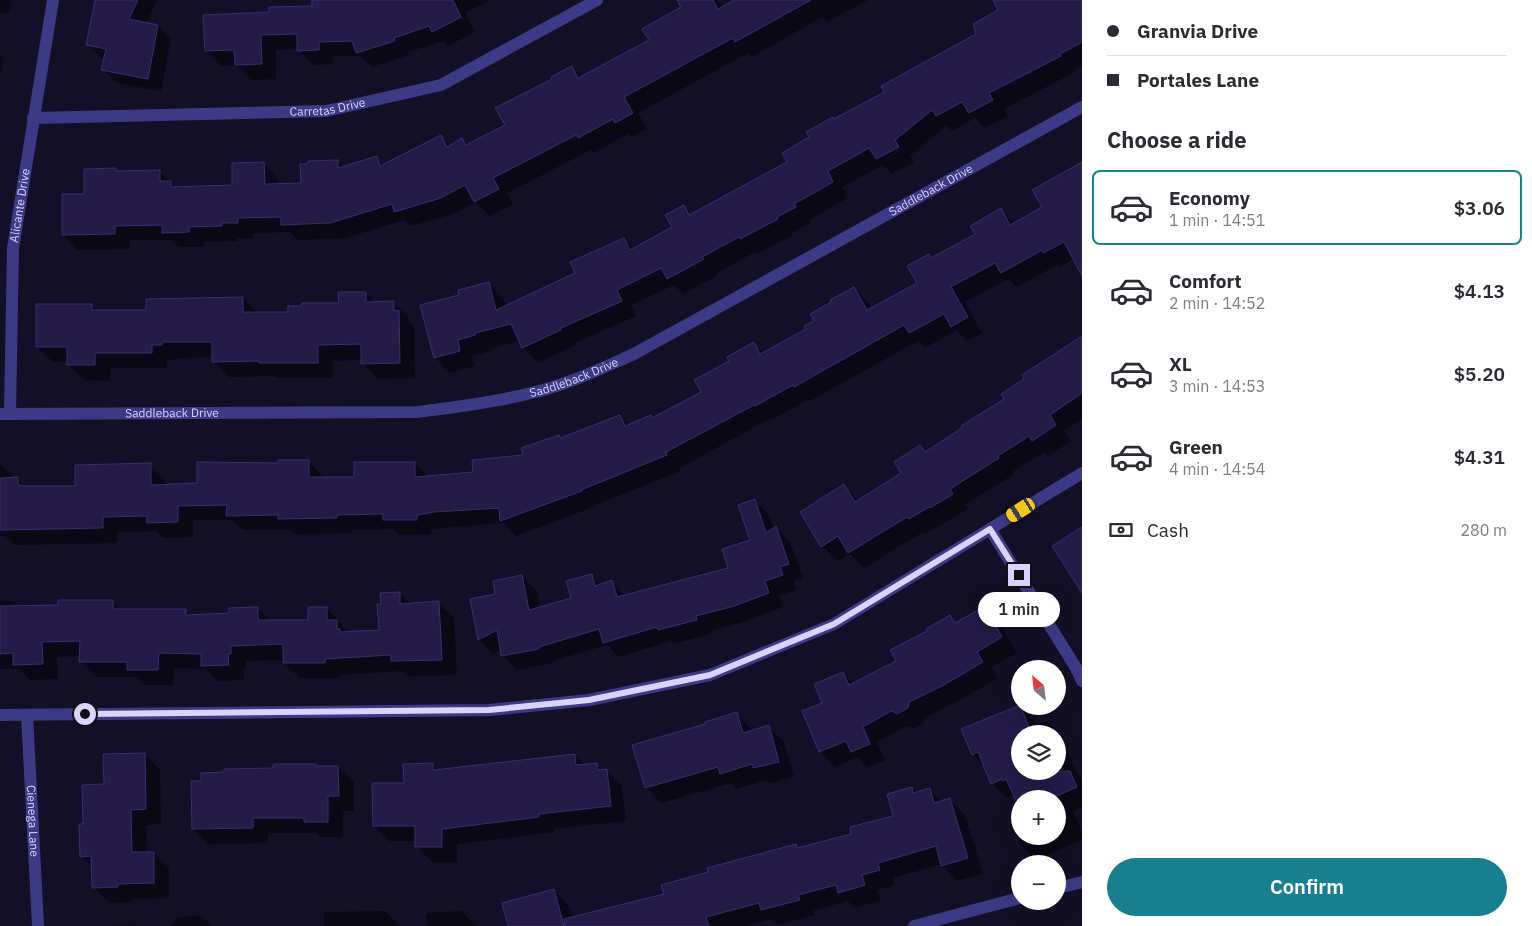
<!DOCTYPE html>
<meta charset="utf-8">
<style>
:root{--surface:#fff;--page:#f2f2f3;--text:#2b2b33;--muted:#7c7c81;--line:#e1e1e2;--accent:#187f8f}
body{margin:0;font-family:"IBM Plex Sans",sans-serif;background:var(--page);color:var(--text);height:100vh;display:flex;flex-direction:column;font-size:19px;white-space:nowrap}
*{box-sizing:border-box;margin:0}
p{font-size:16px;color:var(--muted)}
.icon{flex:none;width:28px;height:28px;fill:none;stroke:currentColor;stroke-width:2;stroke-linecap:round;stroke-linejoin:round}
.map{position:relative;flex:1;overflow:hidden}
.side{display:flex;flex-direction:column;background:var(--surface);width:450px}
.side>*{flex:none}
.banner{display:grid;align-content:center;height:110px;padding:0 25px;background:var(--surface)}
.needle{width:32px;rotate:332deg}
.controls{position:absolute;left:1011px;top:660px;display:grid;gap:10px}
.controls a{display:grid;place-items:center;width:55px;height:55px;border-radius:50%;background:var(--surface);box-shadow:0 5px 20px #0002;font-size:25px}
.end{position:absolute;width:22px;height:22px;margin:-11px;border:6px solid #d9d4ff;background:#111;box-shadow:0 0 0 2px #111}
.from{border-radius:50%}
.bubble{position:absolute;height:35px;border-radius:18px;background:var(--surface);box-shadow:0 5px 20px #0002;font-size:16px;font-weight:600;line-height:35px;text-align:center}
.car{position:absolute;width:15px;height:30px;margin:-15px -8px;border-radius:6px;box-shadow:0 0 4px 1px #0007;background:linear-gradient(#f5c518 24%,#345 0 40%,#f5c518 0 76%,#345 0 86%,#f5c518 0)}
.banner b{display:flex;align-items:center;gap:18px;height:48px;font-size:19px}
.banner b+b{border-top:1px solid var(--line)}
.banner i{width:12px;height:12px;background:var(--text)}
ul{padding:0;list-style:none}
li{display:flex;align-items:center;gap:15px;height:75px;margin:0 10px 8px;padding:0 15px;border:2px solid transparent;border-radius:8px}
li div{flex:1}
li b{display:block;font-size:19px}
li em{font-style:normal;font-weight:600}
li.on{border-color:var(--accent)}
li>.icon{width:45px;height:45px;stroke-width:1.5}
h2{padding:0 25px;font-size:22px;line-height:60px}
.pay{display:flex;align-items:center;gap:12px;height:55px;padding:0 25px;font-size:19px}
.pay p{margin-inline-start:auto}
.cta{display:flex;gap:10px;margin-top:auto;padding:10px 25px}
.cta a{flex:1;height:58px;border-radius:30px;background:var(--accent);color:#fff;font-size:20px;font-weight:600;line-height:58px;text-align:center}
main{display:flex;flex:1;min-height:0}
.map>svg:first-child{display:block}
.shadow{fill:#0007;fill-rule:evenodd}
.building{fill:#241b47;stroke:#3b2d73}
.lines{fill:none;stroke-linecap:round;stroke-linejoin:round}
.minor{stroke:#3d3a85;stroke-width:12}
.route{stroke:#d9d4ff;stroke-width:6}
.labels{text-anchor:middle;stroke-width:4;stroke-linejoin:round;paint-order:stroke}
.street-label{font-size:12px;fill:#d9d4ff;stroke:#130f26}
</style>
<main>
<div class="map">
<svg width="1082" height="926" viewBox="0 0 1082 926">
<rect width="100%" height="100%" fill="#130f26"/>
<!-- shadow -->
<g class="shadow">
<path d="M0 0H12L9 14 0 12Z"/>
<path d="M99 0H157L146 24 158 26 171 39 161 91 116 83 103 69 105 59 101 58 88 45Z"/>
<path d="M352 0H490L465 13 475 32 448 46 443 41 408 52 409 55 372 67 360 56H333V64L313 65 298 49 276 50V79L251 80 236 65 221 66 206 51 270 13 328 8Z"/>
<path d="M693 0H716L724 8 737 0H868L827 22 822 17 752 57 748 53 638 113 647 129 631 137 628 134 594 153 591 150 507 193 513 204 490 216 476 202 456 213 411 226 404 220 346 238 298 240 290 232 253 233V238H237V241L204 242V247H179L171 240H130V249L78 250 63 234 85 195 116 169 119 172H159L176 188 233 186 264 164 279 179V185L302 184 338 162 344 168 376 158 384 166 440 136 450 146 462 140 468 145 506 126 554 79 572 68 582 77 650 41Z"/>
<path d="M998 0H1082V66L1074 70 1075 72 1004 109 1008 116 985 128 975 118 952 131 947 125 910 156 914 162 892 174 883 165 842 187 848 198 809 220 810 223 792 233 793 235 757 254 755 252 717 273 718 275 683 294 674 285 631 305 636 316 575 343 576 345 538 363 523 347 520 341 489 349 490 351 472 356 475 366 450 373 435 357 460 296 488 283 504 299 506 307 576 274 624 240 634 250 673 228 684 207 692 215 788 162 811 138 835 121 886 92 978 34 1000 11Z"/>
<path d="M0 55 4 58 0 76Z"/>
<path d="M1044 208 1076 258 1059 267 1057 265 1017 287 1008 279 965 302 982 333 967 341 956 330 925 348 918 341 810 401 808 400 771 420 769 419 680 468 681 471 595 505 596 506 516 536 504 523 450 527 431 530V534L400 535 393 529 352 530V533L295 534 291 530H243L232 520H193V537L163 538 157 531 117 532V543L15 545 5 536H0V464L15 479H18L27 488 76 487 150 465 165 480 166 486 198 485 279 465 308 461 324 478H355L414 463 429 477 474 473 525 456 559 436 562 439 620 417 629 426 653 419 703 393 731 362 754 344 764 353 808 330 854 288 869 303 872 309 918 283 932 259 976 234 1001 210 1015 224Z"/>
<path d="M365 293 376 303H394L409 318V323L414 327 415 378 378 379 362 363V360L333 361V378H276L273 376 229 377 214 361 213 357 177 358V360H167V368H110V381L84 380 68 365V362H53L37 347 91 305 98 311H147L243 298 258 313 289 314 340 304Z"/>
<path d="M1082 338V419L1064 431 1071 441 1048 456 1044 452 1013 471 1014 474 965 505 968 509 925 534 923 532 864 568 850 554 838 561 822 546 844 486 859 501 903 473 920 446 926 452 1006 399Z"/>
<path d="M754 500 769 515 774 529 776 528 790 542 803 578 794 581 796 590 779 596 783 607 749 620 710 631 711 634 673 644 671 641 619 657 607 645 553 661V663L517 670 502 655 501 650 493 654 479 640 471 600 497 595 522 577 537 591 540 608 573 598 591 575 601 585 612 582 625 596 730 569 751 541Z"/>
<path d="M400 593 410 604 438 603 454 618 457 675 408 676 402 671 340 675V678H300L284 663V660L246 661V669H243L244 680 218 681 206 669 174 668 173 685H144L136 677H96L81 662V656L57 657 58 679 30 680 19 669H0V601H13L19 607 60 606 112 601 121 611H186L191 616 230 614 257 608 271 621H309L326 608 342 624V627L348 633 380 631 382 605Z"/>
<path d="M985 608 1000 623 1017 653 992 667 998 678 958 701 925 718 923 724 913 729 907 726 877 742 885 760 867 767 858 757 835 767 820 751 823 703 843 674 854 684 897 662 929 632 950 616 958 624Z"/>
<path d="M1020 706 1037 725 1047 721 1062 737 1077 774 1082 779V807L1073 811 1082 833V840L1035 860 1020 844 1010 821 1020 817V836H1058V799H1020V808L1015 795 1007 798 992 783 985 767 973 754ZM1020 734H1058V771H1020Z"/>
<path d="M737 714 753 731 768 727 784 742 794 777 770 783 767 780 736 789 731 783 661 803 646 787 707 725Z"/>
<path d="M144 754 160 770 161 824 146 825 147 853H153L169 868V898L133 899V902L109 903 93 887V868L81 856 85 825 105 786Z"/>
<path d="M575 756 584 765 596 764 603 771H606L622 786 626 821 554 829V832L457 844V862H432L417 846V841H389L374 826 405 784 432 765 438 771Z"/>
<path d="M315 765 317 767H338L354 782V811H343V837H320L316 833H268V843L208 844 193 828 202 782 274 769Z"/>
<path d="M912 789 916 794 930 790 942 802 950 800 965 815 983 874 957 881 942 864 893 878 895 885 877 890 880 901 854 908 848 901 813 911 814 915 778 925 772 919 745 926H507L506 922 554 891 569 906 573 918 665 895 709 873 796 845 800 849 853 834 895 816Z"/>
<path d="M385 911 400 926H324V912Z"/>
<path d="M461 911 477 926H427L426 913Z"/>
<path d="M200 915 212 926H171L177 918Z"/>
<path d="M134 925 136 926H111Z"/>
</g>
<!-- building -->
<g class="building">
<path d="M95 0H138L129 19 158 25 148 79 101 70 106 49 86 45Z"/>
<path d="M312 0H453L461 17 432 32 429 26 394 38 395 41 356 53 352 41 319 42V50L297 51V34L261 35 262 64 235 65 234 50 205 51 203 15 269 12V7L312 6Z"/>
<path d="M677 0H713L718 9 734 0H811L735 42 733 38 624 97 633 113 615 123 613 119 578 138 576 135 493 178 499 189 474 202 465 185 441 198 394 212 392 204 330 223 281 225V217L238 218V223H222V226L189 227V232L162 233V225L115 226V234L62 235V194H84V169L116 168V171L160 170V181H171V187L232 185V163L264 162 265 184 301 183 300 164H308V161L338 160V168L377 156 380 166 441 135 447 147 462 138 466 145 505 125 495 108 552 79 551 77 572 66 578 78 649 40 642 29 681 7Z"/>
<path d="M993 0H1082V42L1060 54 1061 56 989 93 993 100 969 113 962 102 936 116 932 110 895 140 899 147 876 159 869 148 828 171 833 182 794 204 796 207 777 217 778 219 740 239 739 237 702 257 704 259 667 279 661 268 617 290 622 301 561 328V330L522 348 511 324 475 333V335L458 340 460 351 434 358 420 305 459 295 458 290 489 282 496 310 575 273 570 262 624 238 630 250 672 227 665 215 684 205 689 215 787 162 782 153 809 137 806 132 833 117 834 119 884 92 881 86 976 34 973 24 998 10Z"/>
<path d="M1082 162V276L1064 242 1043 253 1042 250 1001 273 995 263 951 287 968 317 951 327 944 314 909 333 904 325 794 387 793 385 755 406 754 405 666 452 667 455 581 490 582 491 500 521 499 508 434 512 417 515V520H383V514L337 515V518L278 519V515L226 516 227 505 178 506V522L147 523V516L103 517V528L0 530V478L18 477V485L27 486H75V465L151 463V485L197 483V462L278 463V460H309V477H354V462H415V477L473 472 472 460 523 455 521 448 559 435 560 438 620 415 625 426 651 415 652 418 701 392 694 380 729 361 727 357 754 342 760 354 806 329 804 326 814 321 810 314 831 302 830 300 854 287 867 310 917 283 907 266 929 254 931 258 975 234 970 226 1001 208 1010 225 1042 207 1032 190Z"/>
<path d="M338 292H366V302L394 301V311L399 310 400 363 361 364V344L318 345V363H259V361L212 362V342H162V345H152V353H95V365H67V347H36V304H92V310H146V299L243 297V312H288V306H301L302 303H339Z"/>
<path d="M1082 336V393L1050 415 1056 425 1032 441 1029 436 998 456 999 458 950 489 953 494 930 508 929 507 909 519 907 517 848 553 838 536 821 547 800 512 844 484 855 502 901 473 894 462 920 445 925 452 962 428 961 426 1004 399 1001 394 1024 379 1022 375Z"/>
<path d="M755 499 766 533 776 526 789 564 780 567 783 575 765 581 769 593 734 606 696 616 697 620 658 630 657 627 603 643 599 629 539 647V649L501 656 497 630 478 640 470 599 495 594 493 581 522 575 529 610 571 598 566 581 592 574 595 586 612 580 617 597 728 568 722 549 750 540 738 505Z"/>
<path d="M1082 527V593L1052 546Z"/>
<path d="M400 592V604L439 601 442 660 391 661V655L325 659V663H283V644L231 646V654H228L229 665 201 666V654L159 653 158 670H127V662H79L80 641 42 642 43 664 13 665V653L0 654V606L58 605V600H113V609H186V615L229 613V608L258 607V620H308V607H327V620H337V629H340V632L379 630 377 604H381L380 593Z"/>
<path d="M985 606 1002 637 977 652 983 662 942 686 909 702 908 708 897 714 891 711 863 727 870 744 851 752 846 741 819 752 802 711 822 703 814 684 843 672 849 685 896 661 890 650 927 631 926 629 950 615 955 623Z"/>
<path d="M1020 705 1032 734H1020V771H1070L1077 787 1050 799H1015L1006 779 1003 781 1002 779 991 784 978 752 972 755 961 729Z"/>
<path d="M737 712 743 733 769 725 779 762 753 768 752 764 720 774 718 767 645 788 632 745 705 724V722Z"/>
<path d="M145 753 146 809 131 810 132 852H154V883L118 884V887L92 888 91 856 80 857 79 824H83L82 785 104 784 103 754Z"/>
<path d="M575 754 576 765 597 763 598 770 607 769 611 806 539 814V817L442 829V847H415V826H373L372 783H404L403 764 433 763V770Z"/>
<path d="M273 764H316V766H338L339 796H328V822H304V818H253V828L192 829 191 781H201V773L224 772V769L273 768Z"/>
<path d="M912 787 913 793 930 788 934 803 950 798 968 858 941 866 936 846 878 863 880 870 862 875 865 885 838 893 836 885 798 895 800 900 761 910 759 903 706 917 709 926H565L564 919 664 894 661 885 708 872 707 868 796 844 797 848 851 834 850 827 893 816 887 794Z"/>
<path d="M554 889 564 926H508L502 903Z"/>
</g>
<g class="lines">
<!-- minor -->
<g class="minor">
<path id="s1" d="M33 118 326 111 441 85 597 0"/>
<path id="s2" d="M0 414 417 412C454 407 491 403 527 394 564 386 598 370 632 355L1082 107"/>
<path id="s3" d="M10 414 13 248 53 0"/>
<path d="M990 529 1076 668 1082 681"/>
<path d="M0 715 489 710 589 700 710 675 834 624 1082 473"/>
<path id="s4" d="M27 715 38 926"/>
<path d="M1058 888 1082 882"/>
<path d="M914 926 1020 898"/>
</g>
</g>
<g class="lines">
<!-- route -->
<path class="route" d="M85 714 489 710 589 700 710 675 834 624 990 529 1019 575"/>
</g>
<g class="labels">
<!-- street labels -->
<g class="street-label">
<text dy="4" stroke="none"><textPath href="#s1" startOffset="295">Carretas Drive</textPath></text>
<text dy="4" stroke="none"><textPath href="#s2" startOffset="982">Saddleback Drive</textPath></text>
<text dy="4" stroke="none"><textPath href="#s3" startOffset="209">Alicante Drive</textPath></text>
<text dy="4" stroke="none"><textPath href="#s2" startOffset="578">Saddleback Drive</textPath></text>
<text dy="4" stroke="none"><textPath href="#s2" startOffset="172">Saddleback Drive</textPath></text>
<text dy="4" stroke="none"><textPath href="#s4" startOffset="106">Cienega Lane</textPath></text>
</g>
</g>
</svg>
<div class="controls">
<a><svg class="needle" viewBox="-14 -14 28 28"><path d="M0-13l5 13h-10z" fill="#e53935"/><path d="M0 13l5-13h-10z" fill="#7c7c81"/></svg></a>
<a><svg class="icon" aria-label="layers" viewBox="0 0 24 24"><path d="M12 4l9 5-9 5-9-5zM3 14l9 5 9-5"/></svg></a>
<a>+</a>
<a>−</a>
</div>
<i class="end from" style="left:85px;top:714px"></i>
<i class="end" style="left:1019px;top:575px"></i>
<div class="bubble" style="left:978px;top:592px;width:82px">1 min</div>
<i class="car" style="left:1021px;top:510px;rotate:238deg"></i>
</div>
<section class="side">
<div class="banner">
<b><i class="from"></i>Granvia Drive</b>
<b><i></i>Portales Lane</b>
</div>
<h2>Choose a ride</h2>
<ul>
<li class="on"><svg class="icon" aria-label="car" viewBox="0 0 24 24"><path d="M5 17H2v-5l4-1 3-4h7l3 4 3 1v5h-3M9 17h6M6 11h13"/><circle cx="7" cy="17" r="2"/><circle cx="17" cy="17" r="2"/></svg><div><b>Economy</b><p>1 min · 14:51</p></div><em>$3.06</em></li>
<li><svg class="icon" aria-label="car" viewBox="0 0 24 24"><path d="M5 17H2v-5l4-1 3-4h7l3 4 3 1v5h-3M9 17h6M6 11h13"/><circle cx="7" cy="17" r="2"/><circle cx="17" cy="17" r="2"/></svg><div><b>Comfort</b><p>2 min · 14:52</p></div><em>$4.13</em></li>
<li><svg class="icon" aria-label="car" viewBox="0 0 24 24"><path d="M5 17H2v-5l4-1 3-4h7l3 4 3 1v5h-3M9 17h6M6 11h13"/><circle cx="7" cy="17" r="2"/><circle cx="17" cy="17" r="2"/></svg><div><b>XL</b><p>3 min · 14:53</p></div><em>$5.20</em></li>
<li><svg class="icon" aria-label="car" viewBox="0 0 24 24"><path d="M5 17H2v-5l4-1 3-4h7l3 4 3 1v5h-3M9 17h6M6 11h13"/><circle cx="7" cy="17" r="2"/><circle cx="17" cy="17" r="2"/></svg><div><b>Green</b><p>4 min · 14:54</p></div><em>$4.31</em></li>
</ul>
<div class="pay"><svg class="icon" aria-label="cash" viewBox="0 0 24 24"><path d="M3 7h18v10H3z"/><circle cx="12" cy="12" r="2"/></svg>Cash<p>280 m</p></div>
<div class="cta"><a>Confirm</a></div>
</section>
</main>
